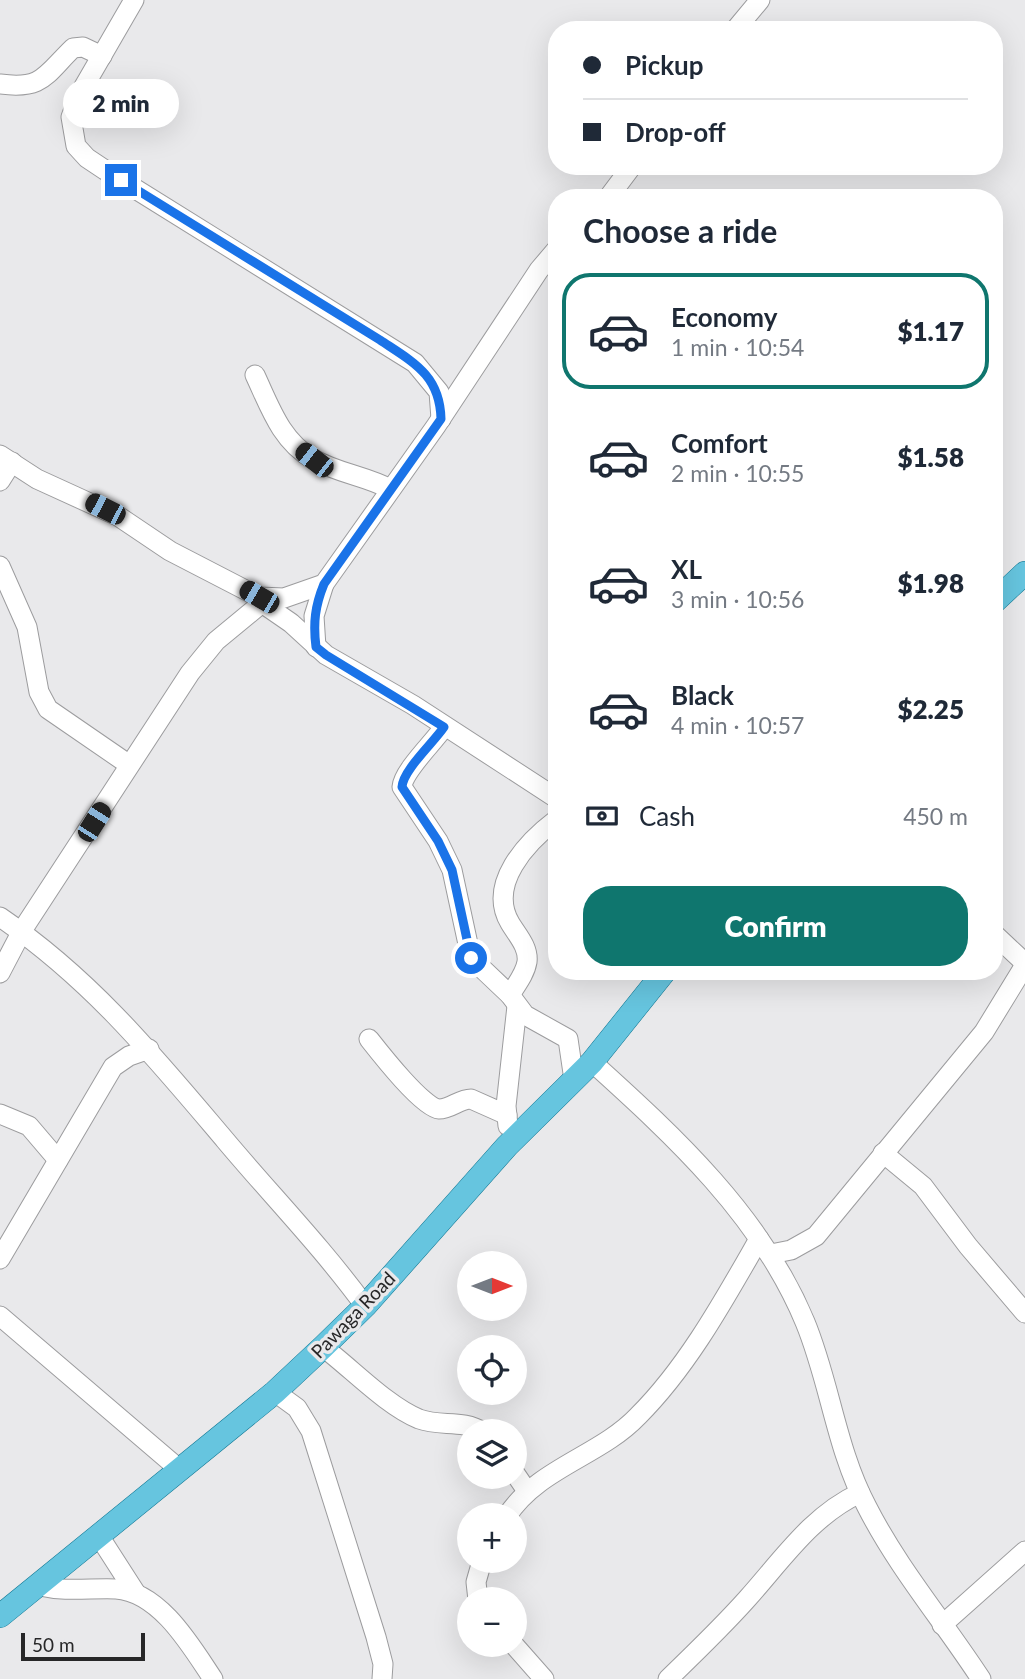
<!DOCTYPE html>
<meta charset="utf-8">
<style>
:root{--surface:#fff;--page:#f2f2f3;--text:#1f2937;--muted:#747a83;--line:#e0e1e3;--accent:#0f766e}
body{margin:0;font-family:Lato,sans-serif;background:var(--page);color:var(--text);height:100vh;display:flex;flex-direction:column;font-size:26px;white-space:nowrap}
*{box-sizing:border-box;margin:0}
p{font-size:23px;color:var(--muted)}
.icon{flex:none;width:38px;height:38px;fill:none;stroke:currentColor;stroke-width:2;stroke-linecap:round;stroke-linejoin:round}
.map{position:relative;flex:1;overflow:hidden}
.panel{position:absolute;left:548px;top:189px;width:455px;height:791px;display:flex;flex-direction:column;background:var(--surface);border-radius:28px;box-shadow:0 7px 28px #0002}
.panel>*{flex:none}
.top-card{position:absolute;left:548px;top:21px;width:455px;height:154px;border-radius:28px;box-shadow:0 7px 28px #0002;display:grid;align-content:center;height:154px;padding:0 35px;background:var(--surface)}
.needle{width:46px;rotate:90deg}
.fabs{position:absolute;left:457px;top:1251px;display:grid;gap:14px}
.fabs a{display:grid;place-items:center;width:70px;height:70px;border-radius:50%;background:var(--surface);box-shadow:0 7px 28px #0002;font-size:35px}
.scale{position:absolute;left:21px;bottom:18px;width:124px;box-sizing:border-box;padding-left:7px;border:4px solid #272728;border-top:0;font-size:19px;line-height:24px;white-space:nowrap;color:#272728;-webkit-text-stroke:5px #e9e9eb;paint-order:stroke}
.end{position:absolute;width:32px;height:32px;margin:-16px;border:9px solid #1a73e8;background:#fff;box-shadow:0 0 0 4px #fff}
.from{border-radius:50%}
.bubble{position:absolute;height:49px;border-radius:24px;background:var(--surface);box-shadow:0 7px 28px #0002;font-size:23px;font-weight:800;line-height:49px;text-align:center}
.car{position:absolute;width:21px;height:42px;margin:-21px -10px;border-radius:9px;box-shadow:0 0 5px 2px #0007;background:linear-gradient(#222 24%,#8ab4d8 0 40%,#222 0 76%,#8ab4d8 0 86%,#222 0)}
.top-card b{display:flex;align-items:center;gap:24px;height:66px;font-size:26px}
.top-card b+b{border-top:2px solid var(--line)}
.top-card i{width:18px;height:18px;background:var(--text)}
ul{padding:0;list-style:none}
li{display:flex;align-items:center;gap:21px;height:116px;margin:0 14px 10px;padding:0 21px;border:4px solid transparent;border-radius:28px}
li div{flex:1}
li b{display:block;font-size:26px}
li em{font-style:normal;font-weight:800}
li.on{border-color:var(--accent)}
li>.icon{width:63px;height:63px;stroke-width:1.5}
h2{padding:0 35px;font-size:32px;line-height:84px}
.pay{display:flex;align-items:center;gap:18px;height:77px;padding:0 35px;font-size:26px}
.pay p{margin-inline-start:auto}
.button{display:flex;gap:14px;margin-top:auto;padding:14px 35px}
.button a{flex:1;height:80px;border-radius:28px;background:var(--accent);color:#fff;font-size:28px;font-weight:800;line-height:80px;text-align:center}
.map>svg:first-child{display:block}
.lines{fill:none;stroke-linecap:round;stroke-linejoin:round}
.minor-casing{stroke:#9c9c9e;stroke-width:21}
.major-casing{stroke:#0e7591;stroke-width:24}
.minor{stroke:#fff;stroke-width:19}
.major{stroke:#66c5df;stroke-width:23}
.route{stroke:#1a73e8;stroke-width:9}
.labels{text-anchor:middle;stroke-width:7;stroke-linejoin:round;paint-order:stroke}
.street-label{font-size:19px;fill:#272728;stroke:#e9e9eb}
</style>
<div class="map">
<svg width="1025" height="1679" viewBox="0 0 1025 1679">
<rect width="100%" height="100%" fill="#e9e9eb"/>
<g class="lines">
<!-- minor casing -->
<g class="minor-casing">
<g id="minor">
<path d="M134 0 79 95 71 117 76 146 87 158 105 170 415 363 439 392 441 419"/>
<path d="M735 30 760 0"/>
<path d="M0 84C43 90 45 75 73 48L83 47 102 56"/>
<path d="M608 198 632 166"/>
<path d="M255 375C270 407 281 441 313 459 337 473 366 476 390 489"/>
<path d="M0 455 37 479 118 516 170 551 259 597 262 603 291 623 326 655 413 705 556 798"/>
<path d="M0 481 12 462"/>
<path d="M0 566 27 627 39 692 48 709 128 764"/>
<path d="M259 597 284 598 324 584 436 426 539 270 556 250"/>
<path d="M316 647 314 616 324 584"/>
<path d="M444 727C434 742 403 771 402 787L438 841 452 870 471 958 510 995 525 1015 568 1039 574 1080"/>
<path d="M0 917C91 979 154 1056 225 1140 272 1196 321 1246 365 1306"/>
<path d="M994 934 1025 963"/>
<path d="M0 973 23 929 190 673 216 641 262 603"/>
<path d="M510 995C516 985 525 974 527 962 529 947 517 935 510 923 487 884 527 842 556 820"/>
<path d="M369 1039C380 1053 423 1108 439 1109 451 1109 459 1099 471 1099L507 1115"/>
<path d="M592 1062C675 1137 761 1216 805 1322 830 1382 836 1449 867 1507 898 1568 944 1622 981 1679"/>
<path d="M0 1114 29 1126 58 1160"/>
<path d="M508 1126 506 1106 517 1006"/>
<path d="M883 1153 923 1186 968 1246 1025 1313"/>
<path d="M771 1254 791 1250 816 1236 984 1032 1025 965"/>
<path d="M0 1259 113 1067 129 1056 149 1049"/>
<path d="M0 1316 179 1469"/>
<path d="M323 1347C351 1368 387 1406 419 1419 441 1427 462 1419 483 1432"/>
<path d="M275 1392 297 1408 311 1431 376 1637 383 1664 382 1679"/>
<path d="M514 1472 527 1491"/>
<path d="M507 1516C538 1468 600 1456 638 1416 688 1366 724 1300 759 1239"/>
<path d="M99 1536 135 1592"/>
<path d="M40 1586C66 1592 90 1588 116 1589 160 1592 191 1646 213 1679"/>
<path d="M478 1600 476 1582 482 1561"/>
<path d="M942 1625 1025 1551"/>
<path d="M514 1645 544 1679"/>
<path d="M668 1679C695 1653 722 1627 747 1599 782 1560 812 1515 860 1493"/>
</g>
</g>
<!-- major casing -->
<g class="major-casing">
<g id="major">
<path d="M994 602 1025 573"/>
<path d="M0 1616 275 1392 323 1347 365 1306 507 1146 592 1062 665 971"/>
</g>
</g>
<!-- minor -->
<use href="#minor" class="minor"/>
<!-- major -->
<use href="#major" class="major"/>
</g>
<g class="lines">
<!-- route -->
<path class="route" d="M121 180 380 340C413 362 440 375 441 419L324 584C315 606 313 623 316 647L326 655 444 727C434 742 403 770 402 787L438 841 452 870 471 958"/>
</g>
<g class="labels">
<!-- street labels -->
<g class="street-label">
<text transform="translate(353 1315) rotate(-46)" y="7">Pawaga Road</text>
</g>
</g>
</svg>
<div class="fabs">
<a><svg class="needle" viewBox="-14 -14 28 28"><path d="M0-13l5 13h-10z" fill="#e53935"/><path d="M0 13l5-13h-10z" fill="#747a83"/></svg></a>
<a><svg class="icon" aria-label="locate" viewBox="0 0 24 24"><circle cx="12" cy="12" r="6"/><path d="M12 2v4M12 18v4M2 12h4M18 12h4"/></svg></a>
<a><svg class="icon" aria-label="layers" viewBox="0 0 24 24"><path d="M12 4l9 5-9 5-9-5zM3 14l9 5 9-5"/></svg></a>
<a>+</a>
<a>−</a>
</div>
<div class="scale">50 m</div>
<i class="end from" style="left:471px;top:958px"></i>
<i class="end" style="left:121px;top:180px"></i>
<div class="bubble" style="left:63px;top:79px;width:116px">2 min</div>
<i class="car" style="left:314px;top:460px;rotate:308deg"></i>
<i class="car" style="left:105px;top:509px;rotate:297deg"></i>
<i class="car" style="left:259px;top:597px;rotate:300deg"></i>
<i class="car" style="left:94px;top:822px;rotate:32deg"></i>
<div class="top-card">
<b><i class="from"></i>Pickup</b>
<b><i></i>Drop-off</b>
</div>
<section class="panel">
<h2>Choose a ride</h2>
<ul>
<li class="on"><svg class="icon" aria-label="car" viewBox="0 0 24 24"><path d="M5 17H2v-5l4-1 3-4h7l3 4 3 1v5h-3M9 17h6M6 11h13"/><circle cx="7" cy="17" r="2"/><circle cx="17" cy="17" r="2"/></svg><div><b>Economy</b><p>1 min · 10:54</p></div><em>$1.17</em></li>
<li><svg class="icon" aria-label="car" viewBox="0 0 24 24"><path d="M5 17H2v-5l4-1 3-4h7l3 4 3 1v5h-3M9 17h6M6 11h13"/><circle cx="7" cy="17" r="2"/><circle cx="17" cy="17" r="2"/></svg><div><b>Comfort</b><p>2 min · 10:55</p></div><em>$1.58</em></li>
<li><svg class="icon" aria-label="car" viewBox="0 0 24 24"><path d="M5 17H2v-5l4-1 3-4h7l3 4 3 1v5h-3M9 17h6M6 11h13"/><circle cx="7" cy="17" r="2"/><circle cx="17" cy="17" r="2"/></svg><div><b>XL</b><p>3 min · 10:56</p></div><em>$1.98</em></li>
<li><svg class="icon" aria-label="car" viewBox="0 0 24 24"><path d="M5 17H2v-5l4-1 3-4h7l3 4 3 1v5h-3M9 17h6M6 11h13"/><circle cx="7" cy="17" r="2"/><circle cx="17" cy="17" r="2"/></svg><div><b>Black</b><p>4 min · 10:57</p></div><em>$2.25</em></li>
</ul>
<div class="pay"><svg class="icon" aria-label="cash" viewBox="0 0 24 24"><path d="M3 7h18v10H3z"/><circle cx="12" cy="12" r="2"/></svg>Cash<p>450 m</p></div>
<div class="button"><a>Confirm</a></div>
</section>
</div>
